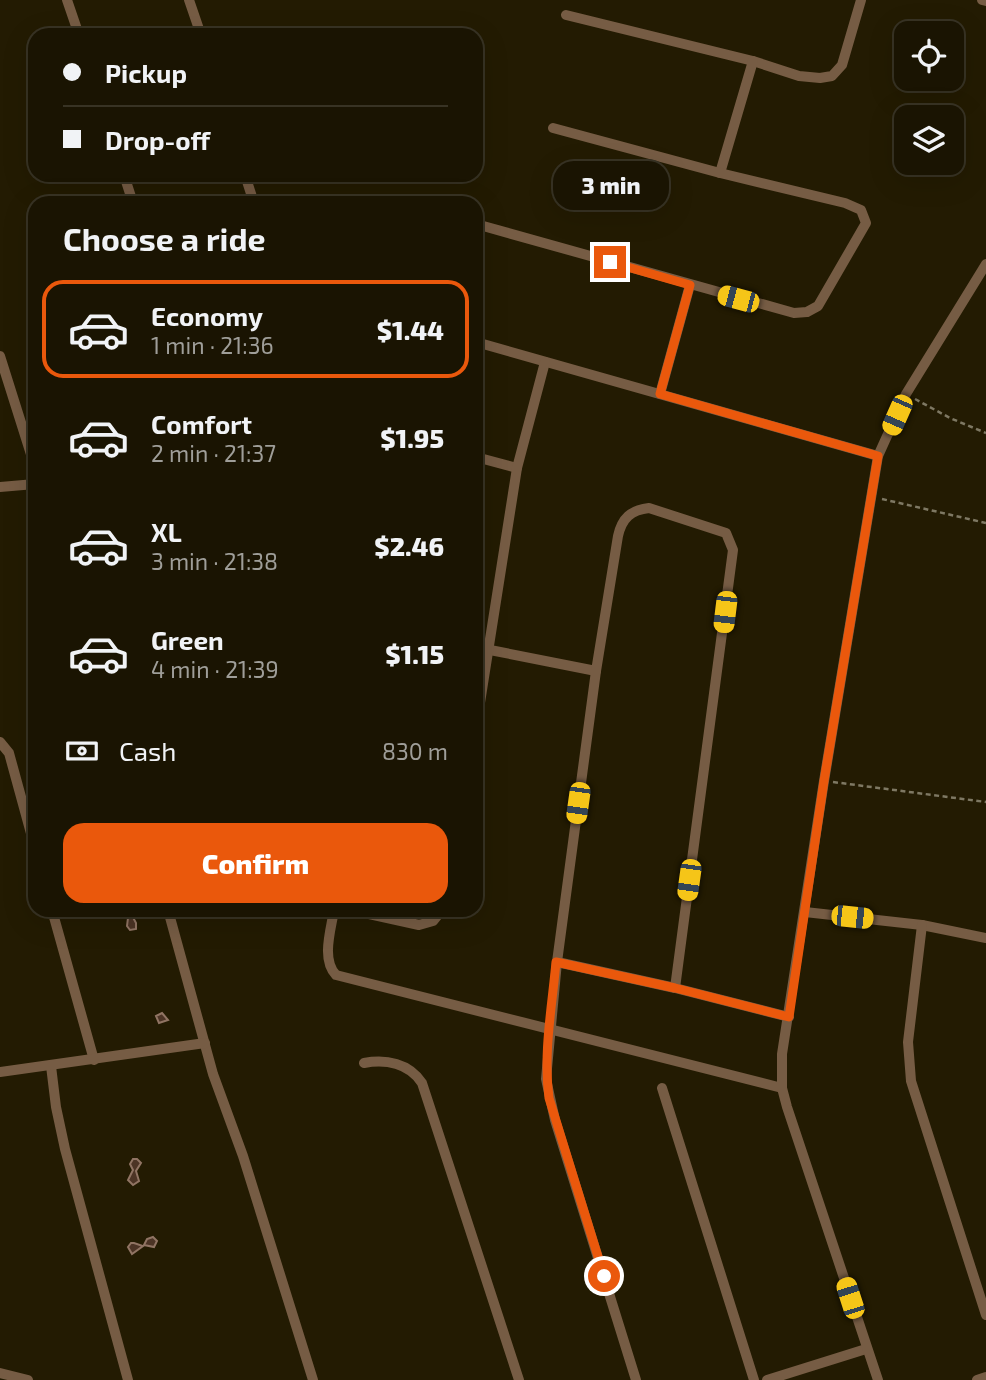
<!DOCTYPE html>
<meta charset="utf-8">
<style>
:root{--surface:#1a1402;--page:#272111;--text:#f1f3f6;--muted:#9f9e99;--line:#383324;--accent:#ea580c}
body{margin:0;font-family:"Exo 2",sans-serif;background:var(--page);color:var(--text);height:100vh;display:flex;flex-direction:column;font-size:26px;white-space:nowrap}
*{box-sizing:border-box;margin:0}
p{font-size:23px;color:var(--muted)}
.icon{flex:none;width:38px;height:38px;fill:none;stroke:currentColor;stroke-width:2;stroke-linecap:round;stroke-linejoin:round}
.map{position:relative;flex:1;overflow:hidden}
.side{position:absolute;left:28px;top:196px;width:455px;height:721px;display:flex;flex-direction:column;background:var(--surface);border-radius:21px;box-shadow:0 7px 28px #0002,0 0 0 2px var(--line)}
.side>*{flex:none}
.hud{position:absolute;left:28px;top:28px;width:455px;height:154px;border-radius:21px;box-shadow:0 7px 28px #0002,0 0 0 2px var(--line);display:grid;align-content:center;height:154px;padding:0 35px;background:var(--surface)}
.controls{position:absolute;left:894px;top:21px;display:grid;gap:14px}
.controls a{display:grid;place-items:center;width:70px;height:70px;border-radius:14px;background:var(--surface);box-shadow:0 7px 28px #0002,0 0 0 2px var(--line);font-size:35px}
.end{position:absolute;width:32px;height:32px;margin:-16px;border:9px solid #ea580c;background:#fff;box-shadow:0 0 0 4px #fff}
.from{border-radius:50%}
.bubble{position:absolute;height:49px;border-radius:21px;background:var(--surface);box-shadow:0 7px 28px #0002,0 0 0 2px var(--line);font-size:23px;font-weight:800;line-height:49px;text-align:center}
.car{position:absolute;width:21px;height:42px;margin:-21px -10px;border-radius:9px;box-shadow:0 0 5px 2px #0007;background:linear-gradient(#f5c518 24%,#345 0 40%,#f5c518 0 76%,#345 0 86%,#f5c518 0)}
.hud b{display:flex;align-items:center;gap:24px;height:66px;font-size:26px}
.hud b+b{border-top:2px solid var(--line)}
.hud i{width:18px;height:18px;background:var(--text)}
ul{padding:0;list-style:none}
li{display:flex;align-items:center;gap:21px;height:98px;margin:0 14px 10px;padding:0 21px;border:4px solid transparent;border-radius:21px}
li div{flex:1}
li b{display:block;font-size:26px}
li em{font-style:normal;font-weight:800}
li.active{border-color:var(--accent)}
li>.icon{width:63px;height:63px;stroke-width:1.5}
h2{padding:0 35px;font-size:32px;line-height:84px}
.pay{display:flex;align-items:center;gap:18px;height:77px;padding:0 35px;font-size:26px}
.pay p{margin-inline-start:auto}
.cta{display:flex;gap:14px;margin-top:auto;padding:14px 35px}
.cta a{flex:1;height:80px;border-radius:21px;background:var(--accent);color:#fff;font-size:28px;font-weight:800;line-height:80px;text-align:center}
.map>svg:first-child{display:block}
.building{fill:#4c3425;stroke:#907463;stroke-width:2}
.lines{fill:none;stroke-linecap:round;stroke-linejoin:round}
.path{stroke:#7e7863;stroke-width:2.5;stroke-dasharray:5 3.5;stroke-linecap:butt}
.street{stroke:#765c44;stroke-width:10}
.route{stroke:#ea580c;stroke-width:9}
</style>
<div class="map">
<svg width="986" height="1380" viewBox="0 0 986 1380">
<rect width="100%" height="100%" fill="#231b02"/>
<!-- building -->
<g class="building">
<path d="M129 910 136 923V929L130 930 127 926Z"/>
<path d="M162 1013 168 1020 159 1023 156 1016Z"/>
<path d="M133 1159H137L141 1163 136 1171 139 1181 133 1185 128 1180 133 1170 130 1164Z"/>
<path d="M153 1237 157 1241 154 1247 144 1245 147 1239Z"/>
<path d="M131 1243H134L143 1246 132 1254 128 1247Z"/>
</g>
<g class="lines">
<!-- path -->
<g class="path">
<path d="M915 399 950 418 986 433"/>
<path d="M882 499 986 523"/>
<path d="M833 782 986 802"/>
</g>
<!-- street -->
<g class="street">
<path d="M67 0 79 35"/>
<path d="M189 0 201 35"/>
<path d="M982 0 986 1"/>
<path d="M566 15 753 61 799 76 820 78 832 76 842 65 861 0"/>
<path d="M720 173 753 61"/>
<path d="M124 175 133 203"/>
<path d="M245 175 254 203"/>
<path d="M393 200 402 203"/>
<path d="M476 224 794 313 807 312 818 306 866 223 861 210 845 203 720 173 553 128"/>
<path d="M476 342 878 456"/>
<path d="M0 356 35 467"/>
<path d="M660 394 690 285"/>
<path d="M476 457 517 468"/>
<path d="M0 487 35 484"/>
<path d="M490 650 596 671"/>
<path d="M476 728 517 468 545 362"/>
<path d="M0 742 9 753 35 848"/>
<path d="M52 910 94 1060"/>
<path d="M168 910 213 1074 243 1156 313 1380"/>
<path d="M334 910C331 930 321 959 336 975L782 1088"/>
<path d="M351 910 419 925 433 921 442 910"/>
<path d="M805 912 922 925 986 938"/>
<path d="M922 925 908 1042 911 1081 986 1315"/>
<path d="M557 962 675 988 789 1017"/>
<path d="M364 1063C386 1059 409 1063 422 1083L519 1380"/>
<path d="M51 1066 56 1107 65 1149 128 1380"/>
<path d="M0 1072 205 1043"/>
<path d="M662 1088 754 1380"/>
<path d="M0 1373 28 1380"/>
<path d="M636 1380 555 1120 546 1079 557 962 596 671 618 536C622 518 631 510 649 508L726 533 733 550 675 988"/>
<path d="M767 1380 866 1349"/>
<path d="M878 1380 787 1107 782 1088V1054L824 781 878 456 906 394 986 264"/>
<path d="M977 1380 986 1377"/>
</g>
</g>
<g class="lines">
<!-- route -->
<path class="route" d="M604 1276 549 1098C543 1053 552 1007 556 962L675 988 789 1017 824 781 878 456 660 394 690 285 610 262"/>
</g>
</svg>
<div class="controls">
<a><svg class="icon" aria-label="locate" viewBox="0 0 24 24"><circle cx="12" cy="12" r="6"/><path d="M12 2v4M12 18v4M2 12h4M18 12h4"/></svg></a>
<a><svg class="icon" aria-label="layers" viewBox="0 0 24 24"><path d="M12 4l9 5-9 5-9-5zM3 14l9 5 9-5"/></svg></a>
</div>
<i class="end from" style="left:604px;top:1276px"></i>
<i class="end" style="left:610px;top:262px"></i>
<div class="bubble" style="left:553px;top:161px;width:116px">3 min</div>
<i class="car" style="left:738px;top:299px;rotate:285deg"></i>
<i class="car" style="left:897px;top:415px;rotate:204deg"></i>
<i class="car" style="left:725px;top:612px;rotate:187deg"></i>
<i class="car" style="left:578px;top:803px;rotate:188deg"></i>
<i class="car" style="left:689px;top:880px;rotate:188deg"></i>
<i class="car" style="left:852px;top:917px;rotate:96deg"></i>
<i class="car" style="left:850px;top:1298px;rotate:342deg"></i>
<div class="hud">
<b><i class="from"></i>Pickup</b>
<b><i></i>Drop-off</b>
</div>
<section class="side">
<h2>Choose a ride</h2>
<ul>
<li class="active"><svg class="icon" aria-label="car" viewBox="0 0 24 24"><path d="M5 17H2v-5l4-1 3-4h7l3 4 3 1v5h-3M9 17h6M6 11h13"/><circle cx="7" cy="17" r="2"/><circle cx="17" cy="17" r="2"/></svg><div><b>Economy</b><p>1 min · 21:36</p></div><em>$1.44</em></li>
<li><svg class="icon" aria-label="car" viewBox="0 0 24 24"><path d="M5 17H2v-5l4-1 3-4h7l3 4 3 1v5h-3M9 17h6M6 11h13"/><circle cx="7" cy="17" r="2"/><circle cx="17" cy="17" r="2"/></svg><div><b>Comfort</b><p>2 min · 21:37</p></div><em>$1.95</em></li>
<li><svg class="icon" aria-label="car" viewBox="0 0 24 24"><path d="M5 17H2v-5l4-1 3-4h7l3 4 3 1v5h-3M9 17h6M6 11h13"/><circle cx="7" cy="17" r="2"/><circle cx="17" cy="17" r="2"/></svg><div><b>XL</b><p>3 min · 21:38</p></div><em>$2.46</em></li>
<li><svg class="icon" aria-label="car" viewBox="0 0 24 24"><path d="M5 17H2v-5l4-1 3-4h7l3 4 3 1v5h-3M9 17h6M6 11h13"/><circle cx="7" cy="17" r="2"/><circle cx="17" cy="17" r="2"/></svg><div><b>Green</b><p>4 min · 21:39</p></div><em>$1.15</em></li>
</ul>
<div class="pay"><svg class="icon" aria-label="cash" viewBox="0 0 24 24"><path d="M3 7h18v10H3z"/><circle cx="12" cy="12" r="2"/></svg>Cash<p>830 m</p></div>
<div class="cta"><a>Confirm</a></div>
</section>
</div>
